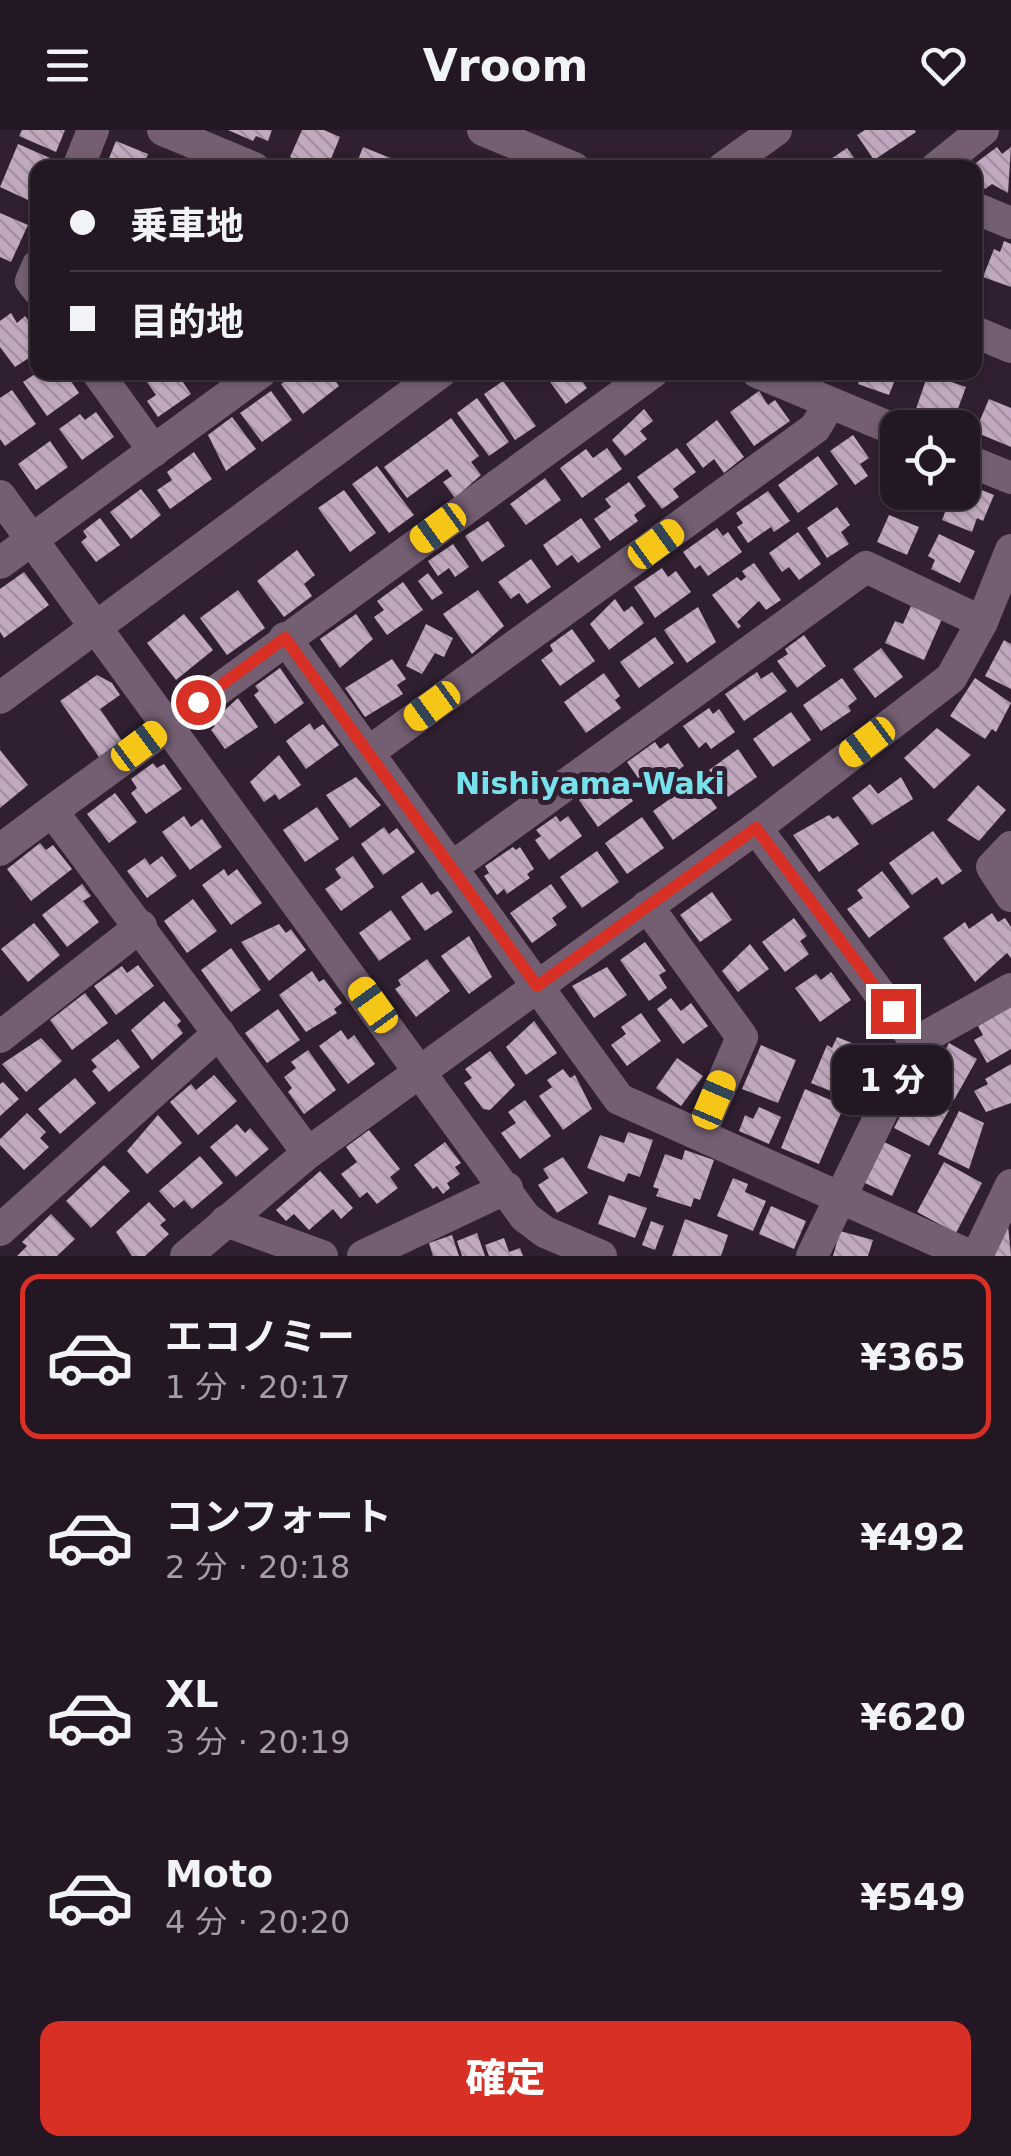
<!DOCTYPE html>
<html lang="ja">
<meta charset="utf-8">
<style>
:root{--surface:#241724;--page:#2c202c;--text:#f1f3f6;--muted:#a39fa6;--line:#413641;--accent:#d93025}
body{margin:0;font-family:"DejaVu Sans","Noto Sans JP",sans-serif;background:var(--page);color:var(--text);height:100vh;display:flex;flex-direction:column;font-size:38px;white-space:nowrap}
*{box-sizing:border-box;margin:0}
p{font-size:32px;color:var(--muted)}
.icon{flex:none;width:55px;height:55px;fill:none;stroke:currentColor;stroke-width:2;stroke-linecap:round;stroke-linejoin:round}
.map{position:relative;height:1126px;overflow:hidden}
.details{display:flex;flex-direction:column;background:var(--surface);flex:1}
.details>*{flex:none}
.hud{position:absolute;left:30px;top:30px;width:952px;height:220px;border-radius:20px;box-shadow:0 2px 8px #0004,0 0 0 2px var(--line);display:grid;align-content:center;height:220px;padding:0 40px;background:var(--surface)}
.fabs{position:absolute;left:880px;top:280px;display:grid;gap:20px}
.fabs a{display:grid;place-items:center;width:100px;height:100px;border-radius:20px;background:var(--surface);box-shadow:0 2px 8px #0004,0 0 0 2px var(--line);font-size:50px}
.end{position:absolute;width:45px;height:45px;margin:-22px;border:12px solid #d93025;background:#fff;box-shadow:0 0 0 5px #fff}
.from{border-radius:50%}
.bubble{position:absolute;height:70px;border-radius:20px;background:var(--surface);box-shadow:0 2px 8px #0004,0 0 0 2px var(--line);font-size:32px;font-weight:800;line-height:70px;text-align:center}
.car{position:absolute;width:30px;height:60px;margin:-30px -15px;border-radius:12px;box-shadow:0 0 8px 2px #0007;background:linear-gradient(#f5c518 24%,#345 0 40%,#f5c518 0 76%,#345 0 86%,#f5c518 0)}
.hud b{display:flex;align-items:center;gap:35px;height:95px;font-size:38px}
.hud b+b{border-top:2px solid var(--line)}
.hud i{width:25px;height:25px;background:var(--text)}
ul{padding:18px 0 0;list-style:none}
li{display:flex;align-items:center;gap:30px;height:165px;margin:0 20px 15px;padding:0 20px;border:5px solid transparent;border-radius:20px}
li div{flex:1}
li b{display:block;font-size:38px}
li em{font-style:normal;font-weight:800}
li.current{border-color:var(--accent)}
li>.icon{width:90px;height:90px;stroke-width:1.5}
.action{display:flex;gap:20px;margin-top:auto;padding:20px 40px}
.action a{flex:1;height:115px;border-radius:20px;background:var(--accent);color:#fff;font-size:40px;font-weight:800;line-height:115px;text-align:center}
header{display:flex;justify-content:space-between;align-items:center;height:130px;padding:0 40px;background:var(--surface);font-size:45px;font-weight:800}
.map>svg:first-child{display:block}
.building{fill:url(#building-back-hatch)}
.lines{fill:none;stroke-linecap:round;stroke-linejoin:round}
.minor{stroke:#735e72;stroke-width:32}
.route{stroke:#d93025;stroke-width:12}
.labels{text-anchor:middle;stroke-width:10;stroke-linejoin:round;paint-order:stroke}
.neighbourhood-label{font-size:30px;font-weight:bold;fill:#77e2ec;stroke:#301f30}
</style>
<header><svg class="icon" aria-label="menu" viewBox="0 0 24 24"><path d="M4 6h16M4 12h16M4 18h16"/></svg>Vroom<svg class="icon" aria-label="heart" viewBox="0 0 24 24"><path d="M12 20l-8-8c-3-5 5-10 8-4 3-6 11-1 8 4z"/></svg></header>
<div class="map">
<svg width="1011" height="1126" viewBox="0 0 1011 1126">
<defs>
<pattern id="building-back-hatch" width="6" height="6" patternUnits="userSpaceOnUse" patternTransform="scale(2.5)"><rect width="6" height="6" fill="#c0a9bf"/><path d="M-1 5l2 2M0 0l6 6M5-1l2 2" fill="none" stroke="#a28fa1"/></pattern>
</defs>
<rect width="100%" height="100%" fill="#301f30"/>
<!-- building -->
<g class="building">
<path d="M22 0H65L56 22 19 6Z"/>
<path d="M228 0H272L268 11 256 6 253 11Z"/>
<path d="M302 0H324L340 7 328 36 312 29 309 36 290 27Z"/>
<path d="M865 0H915L916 2 874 30 857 5Z"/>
<path d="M116 11 148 24 143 38H105Z"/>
<path d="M18 14 50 28 45 38H38V55L30 71 0 57Z"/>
<path d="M363 17 403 33 401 38H355Z"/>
<path d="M997 17 1002 24 1011 17 1008 63 992 54 985 59 975 38H969Z"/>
<path d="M847 18 861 38H818Z"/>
<path d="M0 83 28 95 11 132 0 127Z"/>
<path d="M1004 111 1011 114V157L983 147 994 119 1000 122Z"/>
<path d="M11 183 17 193 25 186 38 204V222L15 237 0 217V191Z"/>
<path d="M38 242H65L79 263 47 286 23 252Z"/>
<path d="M140 242H176L191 264 158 287 147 271 156 265Z"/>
<path d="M296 242H329L339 256 303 284 281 254Z"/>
<path d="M543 242H576L587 258 566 274Z"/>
<path d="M863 242H898L889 265 858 254Z"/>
<path d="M928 244 966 257 953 292 916 279Z"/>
<path d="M503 251 536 296 515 310 484 264Z"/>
<path d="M12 260 36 294 5 316 0 309V268Z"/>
<path d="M271 261 292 290 262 312 240 283Z"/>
<path d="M759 261 768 275 775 270 790 291 754 316 730 282Z"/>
<path d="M477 268 509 312 489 326 457 283Z"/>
<path d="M989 269 1011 278V317L975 302Z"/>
<path d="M644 279 653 291 640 301 647 309 625 326 612 310Z"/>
<path d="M96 282 114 307 82 330 59 299 80 284 85 290Z"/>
<path d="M232 287 256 319 226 341 208 305Z"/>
<path d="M451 288 479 326 471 332 481 345 455 368 443 352 452 346 447 339 407 368 384 337Z"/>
<path d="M717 290 744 327 724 343 714 329 703 338 686 314Z"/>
<path d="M853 305 869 328 860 334 868 346 855 355 830 321Z"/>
<path d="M50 311 68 337 36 360 18 334Z"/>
<path d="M607 318 622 339 582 368 560 338 586 319 593 328Z"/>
<path d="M677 318 696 342 673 359 679 367 662 379 637 347Z"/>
<path d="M194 322 212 349 170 379 157 360 172 350 167 342Z"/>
<path d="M818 326 838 354 798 383 778 355Z"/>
<path d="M377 336 414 385 389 403 352 354Z"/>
<path d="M545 348 561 370 526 395 510 374Z"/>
<path d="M629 352 646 376 634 385 638 391 610 411 594 389 611 377 605 369Z"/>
<path d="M962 352 994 365 983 391 977 388 972 402 942 390 953 362H962Z"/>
<path d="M141 359 161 385 131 409 110 382Z"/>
<path d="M344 360 376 403 350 422 318 378Z"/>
<path d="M768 361 790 391 774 402 771 397 748 413 737 397 743 393 736 383Z"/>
<path d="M837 377 850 395 841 402 849 414 827 428 807 398Z"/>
<path d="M889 385 919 397 907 425 877 412Z"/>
<path d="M100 388 120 415 96 432 81 412 87 407 83 401Z"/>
<path d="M581 388 601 417 578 433 572 425 557 436 543 415Z"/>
<path d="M488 391 505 416 482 432 465 406Z"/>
<path d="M717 398 723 406 728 402 742 422 708 446 700 435 695 439 683 422Z"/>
<path d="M798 402 821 434 799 450 789 437 782 442 769 423Z"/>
<path d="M939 404 975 421 960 453 931 439 935 430 928 426Z"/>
<path d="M453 414 469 437 455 447 449 438 438 446 428 431Z"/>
<path d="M297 420 315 445 304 454 312 466 284 487 257 451Z"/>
<path d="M531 429 551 457 527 474 519 463 511 469 498 452Z"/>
<path d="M754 433 781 470 766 480 759 471 737 492 741 496 738 499 712 465 737 447 741 451 746 447 742 441Z"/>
<path d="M662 438 668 447 676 441 691 462 655 488 634 457Z"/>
<path d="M24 442 49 475 4 508 0 502V459Z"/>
<path d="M428 443 443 463 432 470 418 451Z"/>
<path d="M403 452 423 480 387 505 374 487 384 480 377 471Z"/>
<path d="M238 460 265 498 227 525 200 488Z"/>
<path d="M478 460 504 496 472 524 443 484Z"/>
<path d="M615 469 624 482 632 476 644 493 609 520 590 494Z"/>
<path d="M911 476 942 489 924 530 885 513 895 491 903 494Z"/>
<path d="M698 477 716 512 687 533 664 500Z"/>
<path d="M184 484 213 520 176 550 147 513Z"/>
<path d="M356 484 373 509 340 538 320 509Z"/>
<path d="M426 494 453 508 444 527 435 523 422 544 406 536Z"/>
<path d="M572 499 595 531 560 556 541 530 553 521 550 515Z"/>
<path d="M804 505 826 536 797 558 777 531 788 524 785 519Z"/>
<path d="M655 507 674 533 639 558 620 532Z"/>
<path d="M1004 510 1011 514V559L985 546Z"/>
<path d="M881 518 903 547 875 568 853 539Z"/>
<path d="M392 529 406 549 397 555 403 564 365 587 345 558Z"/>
<path d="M280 538 304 573 275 594 254 565 259 561 255 556Z"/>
<path d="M757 542 761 549 772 542 787 561 744 591 725 564Z"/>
<path d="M604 543 620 566 615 570 621 578 586 603 564 572Z"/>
<path d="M97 545 112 553 120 565 100 579 122 611 99 627 60 571Z"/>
<path d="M842 548 857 569 848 576 851 581 821 601 803 575Z"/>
<path d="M975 548 1011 573 996 602 992 599 985 609 950 586Z"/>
<path d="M238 568 258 597 225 619 211 600 215 596 212 592Z"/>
<path d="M709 578 713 584 719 579 735 602 711 619 706 612 699 618 683 596Z"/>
<path d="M791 582 811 610 773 637 753 609Z"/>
<path d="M310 593 314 600 323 594 339 615 306 639 286 611Z"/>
<path d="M937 598 971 625 934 659 904 628Z"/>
<path d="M655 612 660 619 668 613 684 636 648 662 627 632Z"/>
<path d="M738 619 757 647 728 667 709 640Z"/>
<path d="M0 620 28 655 0 678Z"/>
<path d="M279 625 301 655 279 670 275 664 264 672 250 652Z"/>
<path d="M153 633 157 638 164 634 182 659 146 684 131 663 137 658 131 649Z"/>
<path d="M356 647 381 675 350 698 326 665Z"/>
<path d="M901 647 913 669 872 695 852 668 870 654 878 664Z"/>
<path d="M618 649 633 671 598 697 579 670 604 652 608 657Z"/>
<path d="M697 650 717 678 673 710 653 681Z"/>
<path d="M978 655 1006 680 979 711 947 690Z"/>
<path d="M115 663 137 692 109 713 87 684Z"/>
<path d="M317 677 339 709 305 732 283 700Z"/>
<path d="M829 685 833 689 838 686 859 714 819 742 793 705Z"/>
<path d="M184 686 191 697 202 689 222 717 190 740 162 702Z"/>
<path d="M556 686 560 692 568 686 582 706 549 730 535 710 541 706 536 700Z"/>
<path d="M642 687 664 718 627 744 605 713Z"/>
<path d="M384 697 389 704 397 698 415 722 383 745 361 714Z"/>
<path d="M933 701 962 741 942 755 937 747 912 765 889 733Z"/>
<path d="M40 713 46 720 53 715 72 739 31 771 7 739Z"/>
<path d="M513 717 516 720 520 717 534 739 527 744 530 748 507 764 504 759 497 765 484 746 489 743 485 736Z"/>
<path d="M597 721 619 752 582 778 560 747Z"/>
<path d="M162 726 177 746 147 768 127 741 145 728 150 735Z"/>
<path d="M353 726 374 757 341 781 325 759 341 748 335 739Z"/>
<path d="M224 739 228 746 237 739 262 773 231 795 202 755Z"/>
<path d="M882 741 910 777 869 808 847 779 863 768 857 760Z"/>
<path d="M422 752 431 765 438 761 453 782 425 801 401 767Z"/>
<path d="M82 754 91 766 83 771 99 792 67 817 42 785Z"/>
<path d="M551 754 567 777 552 788 557 795 532 813 510 783Z"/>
<path d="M712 762 732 790 700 812 680 785Z"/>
<path d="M193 769 217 801 187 823 164 791Z"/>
<path d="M391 780 411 809 379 831 359 803Z"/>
<path d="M992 783 998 792 1005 788 1011 797V828L1007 823 975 852 943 808 965 792 969 799Z"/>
<path d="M794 788 807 806 800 811 809 824 785 842 762 812Z"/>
<path d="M34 793 60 825 28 852 1 819Z"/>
<path d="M279 794 286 803 291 799 306 820 269 851 241 812Z"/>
<path d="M469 806 492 847 469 864 441 826Z"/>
<path d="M645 812 666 841 659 845 667 858 649 871 620 830Z"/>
<path d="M750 814 769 839 738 862 722 841Z"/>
<path d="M231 818 261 860 231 882 201 840Z"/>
<path d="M427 829 450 861 416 887 395 859 401 855 398 850Z"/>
<path d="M138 835 154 856 116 885 94 856 122 836 127 843Z"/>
<path d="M607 837 627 865 594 888 572 856Z"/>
<path d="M312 841 319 852 324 849 342 873 334 879 337 883 306 902 279 865Z"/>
<path d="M831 842 851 870 820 892 795 858 816 844 821 850Z"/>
<path d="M85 863 108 893 72 920 50 890Z"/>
<path d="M671 868 681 881 691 873 708 896 683 914 657 879Z"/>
<path d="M164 871 181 891 177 895 183 903 152 930 131 900Z"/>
<path d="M1011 877V919L987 933 974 910 983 905 978 896Z"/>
<path d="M278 879 300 910 267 933 245 903Z"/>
<path d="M641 883 661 911 627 936 611 915 626 904 621 897Z"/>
<path d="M534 891 557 923 526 945 506 917Z"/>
<path d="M341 900 348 910 354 905 375 934 348 954 319 916Z"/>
<path d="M837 907 869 920 848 968 811 953 827 915 832 918Z"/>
<path d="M41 908 62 931 26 962 2 934Z"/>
<path d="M118 909 140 937 109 962 92 941 97 937 91 930Z"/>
<path d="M949 913 977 929 954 970 921 950 937 923 942 926Z"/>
<path d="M761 915 796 930 778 973 742 959Z"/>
<path d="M308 920 336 960 304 984 288 962 292 958 284 947 296 938 291 932Z"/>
<path d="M490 921 515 955 490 980 483 979 464 953 472 948 465 939Z"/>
<path d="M677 928 703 946 681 976 656 958Z"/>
<path d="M1011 934V973L986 982 974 961 988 954 985 949Z"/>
<path d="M563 939 570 948 575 945 592 979 563 1000 539 966 552 957 547 950Z"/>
<path d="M214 945 237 971 198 1005 170 972 191 954 196 960Z"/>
<path d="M75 948 96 973 60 1004 38 979Z"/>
<path d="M3 952 19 969 0 986V954Z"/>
<path d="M805 959 844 976 819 1034 781 1018Z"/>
<path d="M913 961 949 980 929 1016 894 998Z"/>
<path d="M525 970 551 1006 520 1029 501 1003 516 993 508 982Z"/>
<path d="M759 977 781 987 769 1014 739 1001 745 985 753 989Z"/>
<path d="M959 981 984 993 969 1039 938 1024Z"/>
<path d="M27 983 46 1002 40 1008 49 1017 24 1040 0 1015V1009Z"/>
<path d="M158 985 182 1013 147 1044 127 1021Z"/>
<path d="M237 994 245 1003 250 998 269 1019 236 1047 210 1017Z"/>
<path d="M369 1000 400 1039 390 1047 398 1058 377 1074 367 1062 360 1068 341 1044 357 1032 346 1017Z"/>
<path d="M628 1002 653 1010 640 1047 628 1043 624 1052 587 1038 600 1005 624 1013Z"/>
<path d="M882 1011 911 1025 892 1066 863 1052Z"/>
<path d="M445 1012 461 1033 455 1037 460 1044 447 1053 450 1058 443 1064 437 1056 433 1059 414 1035Z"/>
<path d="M685 1020 714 1030 700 1070 694 1068 691 1077 656 1066 659 1059 653 1057 665 1024 682 1030Z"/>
<path d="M200 1026 223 1053 192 1079 184 1070 174 1078 159 1061Z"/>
<path d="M563 1027 588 1063 557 1083 538 1055 549 1048 543 1039Z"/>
<path d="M944 1032 982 1053 956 1103 917 1082Z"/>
<path d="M104 1035 130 1061 91 1098 66 1071Z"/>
<path d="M320 1041 353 1078 341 1089 333 1079 309 1100 294 1084 286 1091 276 1080Z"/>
<path d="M733 1048 748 1054 745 1062 766 1071 753 1101 717 1086Z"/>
<path d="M609 1065 647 1078 635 1108 598 1094Z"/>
<path d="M149 1072 166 1090 160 1095 169 1104 145 1126H132L116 1102Z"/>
<path d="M771 1076 806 1091 794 1119 759 1104Z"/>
<path d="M51 1084 75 1109 57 1126H17L27 1116 22 1112Z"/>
<path d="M685 1089 728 1105 721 1126H672Z"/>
<path d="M651 1091 664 1096 655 1120 642 1115Z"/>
<path d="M1008 1095 1011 1126H990Z"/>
<path d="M840 1101 873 1110 868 1126H833Z"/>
<path d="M477 1103 485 1126H462L457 1111Z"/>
<path d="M452 1105 459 1126H433L429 1113Z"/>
<path d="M504 1108 509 1122 520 1118 523 1126H489L485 1115Z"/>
</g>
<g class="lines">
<!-- minor -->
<g class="minor">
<path d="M163 0 254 38"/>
<path d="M483 0 574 38"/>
<path d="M78 38 93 0"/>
<path d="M723 38 776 0"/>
<path d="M936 38 983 0"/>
<path d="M975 78 1011 93"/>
<path d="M38 135 31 151 38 160"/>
<path d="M975 202 1011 217"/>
<path d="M97 242 154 321"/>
<path d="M757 242 898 301"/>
<path d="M962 328 1011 348"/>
<path d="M0 366 525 1087 545 1102 601 1126"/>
<path d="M0 433 261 242"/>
<path d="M285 508 619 969 971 1126"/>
<path d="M0 568 441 242"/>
<path d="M369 622 815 298 830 273"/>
<path d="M756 698 916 912"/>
<path d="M1011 717 992 737 1011 766"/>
<path d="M0 720 52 681"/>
<path d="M451 738 866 437 982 492"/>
<path d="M647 776 742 907 701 1002"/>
<path d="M0 907 141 796"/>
<path d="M308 1023 52 681 653 242"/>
<path d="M226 1091 322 1126"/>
<path d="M0 1100 219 903"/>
<path d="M186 1126 308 1023 756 698 951 548 982 492 1011 420"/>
<path d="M363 1126 507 1058"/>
<path d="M812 1126 916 912 1011 859"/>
<path d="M977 1126 1011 1055"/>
</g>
</g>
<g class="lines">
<!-- route -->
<path class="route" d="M198 572 285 508 537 856 756 698 893 881"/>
</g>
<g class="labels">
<!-- neighbourhood labels -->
<g class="neighbourhood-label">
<text x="590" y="664">Nishiyama-Waki</text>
</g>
</g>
</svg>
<div class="fabs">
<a><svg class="icon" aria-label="locate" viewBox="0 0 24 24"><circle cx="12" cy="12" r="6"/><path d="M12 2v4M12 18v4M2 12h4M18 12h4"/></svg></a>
</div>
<i class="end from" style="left:198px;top:572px"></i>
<i class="end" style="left:893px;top:881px"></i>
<div class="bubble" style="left:832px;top:915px;width:120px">1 分</div>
<i class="car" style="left:438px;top:398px;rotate:234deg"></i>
<i class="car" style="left:656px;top:414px;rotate:54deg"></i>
<i class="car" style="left:432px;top:576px;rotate:234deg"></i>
<i class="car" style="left:867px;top:612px;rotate:233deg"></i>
<i class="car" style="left:139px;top:616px;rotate:53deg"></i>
<i class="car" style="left:373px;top:875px;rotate:324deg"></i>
<i class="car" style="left:714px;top:970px;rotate:23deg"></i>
<div class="hud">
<b><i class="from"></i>乗車地</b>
<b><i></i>目的地</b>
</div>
</div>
<section class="details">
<ul>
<li class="current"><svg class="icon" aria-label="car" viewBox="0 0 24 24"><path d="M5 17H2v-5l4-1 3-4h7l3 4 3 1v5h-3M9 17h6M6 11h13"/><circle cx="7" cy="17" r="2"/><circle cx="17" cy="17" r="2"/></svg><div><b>エコノミー</b><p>1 分 · 20:17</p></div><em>¥365</em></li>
<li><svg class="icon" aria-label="car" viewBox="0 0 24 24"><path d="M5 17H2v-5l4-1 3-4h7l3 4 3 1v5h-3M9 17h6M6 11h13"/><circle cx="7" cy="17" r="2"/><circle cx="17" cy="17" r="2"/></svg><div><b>コンフォート</b><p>2 分 · 20:18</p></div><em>¥492</em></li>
<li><svg class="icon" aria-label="car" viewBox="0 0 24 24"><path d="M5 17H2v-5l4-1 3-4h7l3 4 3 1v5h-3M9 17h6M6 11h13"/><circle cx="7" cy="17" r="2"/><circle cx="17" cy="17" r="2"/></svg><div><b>XL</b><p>3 分 · 20:19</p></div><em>¥620</em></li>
<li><svg class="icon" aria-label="car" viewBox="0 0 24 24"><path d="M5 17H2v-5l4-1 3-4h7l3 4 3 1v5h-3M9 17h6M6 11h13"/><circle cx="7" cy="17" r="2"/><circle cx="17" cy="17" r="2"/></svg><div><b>Moto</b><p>4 分 · 20:20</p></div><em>¥549</em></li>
</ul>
<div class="action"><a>確定</a></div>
</section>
